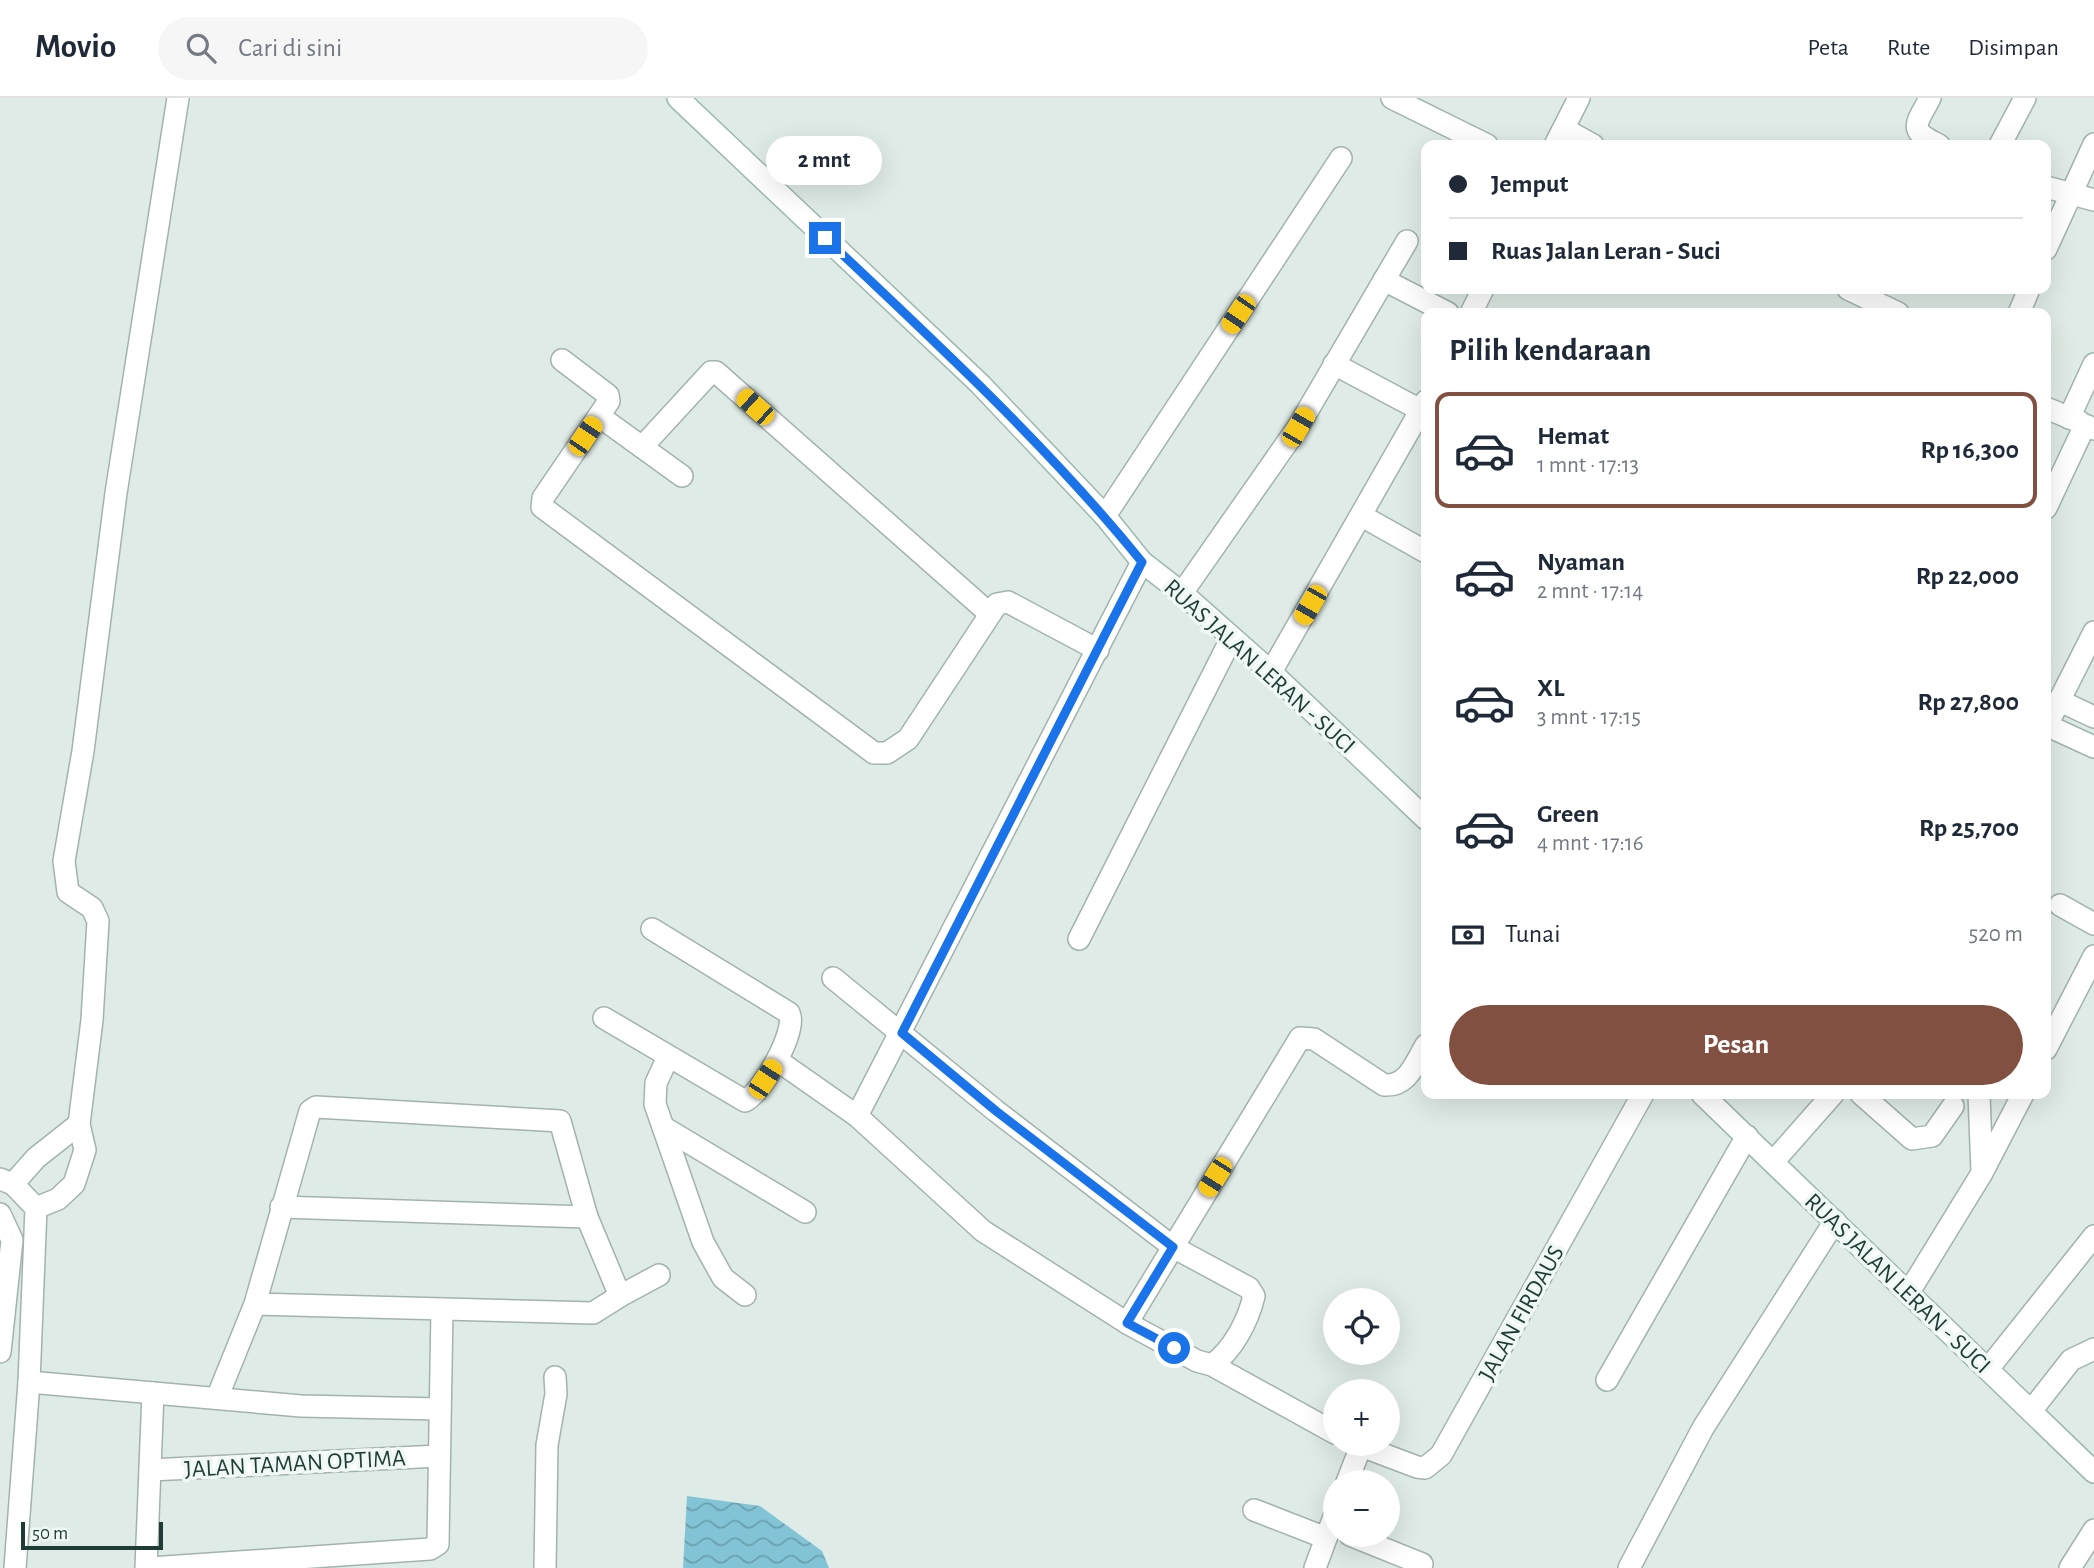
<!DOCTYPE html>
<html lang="id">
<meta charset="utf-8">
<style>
:root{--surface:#fff;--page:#f6f6f7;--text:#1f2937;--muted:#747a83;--line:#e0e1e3;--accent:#825040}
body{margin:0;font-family:"Alegreya Sans",sans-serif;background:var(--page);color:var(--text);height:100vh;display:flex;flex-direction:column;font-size:26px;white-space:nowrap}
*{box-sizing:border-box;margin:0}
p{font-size:23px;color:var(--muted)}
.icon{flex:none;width:38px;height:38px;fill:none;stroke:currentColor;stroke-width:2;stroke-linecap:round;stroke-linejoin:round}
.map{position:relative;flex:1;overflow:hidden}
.sheet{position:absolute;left:1421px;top:210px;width:630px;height:791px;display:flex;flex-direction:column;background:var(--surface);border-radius:14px;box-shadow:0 7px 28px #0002}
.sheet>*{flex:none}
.hud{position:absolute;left:1421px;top:42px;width:630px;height:154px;border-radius:14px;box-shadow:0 7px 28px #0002;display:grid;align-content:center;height:154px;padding:0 28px;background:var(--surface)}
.controls{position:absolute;left:1323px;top:1190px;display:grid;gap:14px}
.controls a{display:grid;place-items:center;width:77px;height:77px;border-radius:50%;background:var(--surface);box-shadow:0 7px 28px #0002;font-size:35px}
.scale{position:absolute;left:21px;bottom:18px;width:142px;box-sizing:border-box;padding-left:7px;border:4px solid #1f3c36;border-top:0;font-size:19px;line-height:24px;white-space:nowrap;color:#1f3c36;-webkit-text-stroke:5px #eff8f4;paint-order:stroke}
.end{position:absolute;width:32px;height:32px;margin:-16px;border:9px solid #1a73e8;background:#fff;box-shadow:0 0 0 4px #fff}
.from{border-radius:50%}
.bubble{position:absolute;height:49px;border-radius:24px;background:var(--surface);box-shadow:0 7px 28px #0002;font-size:23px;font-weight:600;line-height:49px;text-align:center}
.car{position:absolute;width:21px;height:42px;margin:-21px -10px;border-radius:9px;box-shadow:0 0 5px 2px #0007;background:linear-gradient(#f5c518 24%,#345 0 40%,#f5c518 0 76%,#345 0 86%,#f5c518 0)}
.hud b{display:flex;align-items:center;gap:24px;height:66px;font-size:26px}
.hud b+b{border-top:2px solid var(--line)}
.hud i{width:18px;height:18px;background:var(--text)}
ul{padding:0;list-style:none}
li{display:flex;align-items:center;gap:21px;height:116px;margin:0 14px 10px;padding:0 14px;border:4px solid transparent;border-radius:14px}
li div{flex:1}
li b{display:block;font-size:26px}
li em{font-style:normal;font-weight:600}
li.selected{border-color:var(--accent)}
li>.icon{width:63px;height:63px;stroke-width:1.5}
h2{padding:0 28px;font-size:32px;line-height:84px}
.pay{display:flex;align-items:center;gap:18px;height:77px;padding:0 28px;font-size:26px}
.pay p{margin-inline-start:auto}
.button{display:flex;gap:14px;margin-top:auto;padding:14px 28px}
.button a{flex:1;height:80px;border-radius:42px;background:var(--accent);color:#fff;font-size:28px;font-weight:600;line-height:80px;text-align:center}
header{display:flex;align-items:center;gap:42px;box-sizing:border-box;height:98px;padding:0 35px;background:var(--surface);border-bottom:2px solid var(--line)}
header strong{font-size:33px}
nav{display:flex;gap:38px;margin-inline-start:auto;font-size:24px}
.search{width:490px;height:63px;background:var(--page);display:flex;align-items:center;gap:18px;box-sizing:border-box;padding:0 24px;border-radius:38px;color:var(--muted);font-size:26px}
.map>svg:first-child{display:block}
.water{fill:url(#water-waves)}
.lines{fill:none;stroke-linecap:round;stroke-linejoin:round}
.street-casing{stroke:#a2b3ae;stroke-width:24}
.secondary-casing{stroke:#9db8af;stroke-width:24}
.street{stroke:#fff;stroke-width:21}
.secondary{stroke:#fff;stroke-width:21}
.route{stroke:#1a73e8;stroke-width:9}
.labels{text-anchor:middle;stroke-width:7;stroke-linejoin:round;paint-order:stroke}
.street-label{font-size:24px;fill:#1f3c36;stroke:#eff8f4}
</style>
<header>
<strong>Movio</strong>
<div class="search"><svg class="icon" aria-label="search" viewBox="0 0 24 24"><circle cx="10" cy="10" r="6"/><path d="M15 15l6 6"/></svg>Cari di sini</div>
<nav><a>Peta</a><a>Rute</a><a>Disimpan</a></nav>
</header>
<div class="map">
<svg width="2094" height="1470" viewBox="0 0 2094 1470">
<defs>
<pattern id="water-waves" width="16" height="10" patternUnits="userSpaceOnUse" patternTransform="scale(1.75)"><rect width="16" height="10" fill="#82c4d5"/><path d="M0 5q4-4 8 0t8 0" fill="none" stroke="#6aa0ae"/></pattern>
</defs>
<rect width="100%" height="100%" fill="#dfebe6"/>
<!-- water -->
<path class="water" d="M687 1398 760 1408 822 1453 829 1470H683Z"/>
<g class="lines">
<!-- street casing -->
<g class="street-casing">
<g id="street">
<path d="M1392 0 1487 47"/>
<path d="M1930 0C1916 27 1907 32 1939 47"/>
<path d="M1564 31 1593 47"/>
<path d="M1555 47 1579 0"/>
<path d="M2000 47 2025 0"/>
<path d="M2046 89 2094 102"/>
<path d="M2046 151 2094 46"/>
<path d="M1384 182 1448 215"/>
<path d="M1848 191 1898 215"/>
<path d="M1471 215 1483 191"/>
<path d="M2019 215 2029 191"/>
<path d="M562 262 608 297 609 303 543 400 542 409 874 655H887L908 641 997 506 1008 504 1098 552"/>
<path d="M1334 266 1426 315"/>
<path d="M2046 310 2080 324"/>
<path d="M599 318 682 378"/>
<path d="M2069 320 2094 266"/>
<path d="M642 349 711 274H716L990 516"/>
<path d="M2046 410 2085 327 2094 331"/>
<path d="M1105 418 1341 60"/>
<path d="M1362 418 1426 454"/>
<path d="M1182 495 1298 329 1407 143"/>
<path d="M1271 574 1426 303"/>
<path d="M2060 603 2094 619"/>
<path d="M2046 627 2094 649"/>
<path d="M2047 627 2094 534"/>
<path d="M2060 807 2094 826"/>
<path d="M1079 841 1231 541"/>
<path d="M604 920 745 1003C762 995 798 932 789 915L652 831"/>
<path d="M2046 951 2094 858"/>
<path d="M668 959 656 985 655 1006 703 1144 723 1180 745 1197"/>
<path d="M777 962 857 1018 983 1133 1127 1225 1197 1263 1212 1267C1233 1252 1248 1223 1254 1198L1249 1190 1173 1149 996 1013 833 880"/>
<path d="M1861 996 1912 1041 1932 1038 1953 1008"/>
<path d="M1979 996 1982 1074"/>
<path d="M857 1018 1142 464"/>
<path d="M663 1029 805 1114"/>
<path d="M1773 1064 1833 996"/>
<path d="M0 1081 13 1086 36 1110 29 1284 15 1470"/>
<path d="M13 1086 36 1060 79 1026"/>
<path d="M281 1109 587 1119"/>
<path d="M36 1110 58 1101 74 1086 85 1052 79 1026 92 922 98 823 92 810 68 794 64 763 83 653 116 395 178 0"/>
<path d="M0 1116 12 1142 0 1254"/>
<path d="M1909 1194 1982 1075 2023 996"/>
<path d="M620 1198 659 1177"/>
<path d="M1127 1225 1300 940 1314 941 1384 987C1408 989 1415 965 1426 947"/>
<path d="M1212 1267 1335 1335"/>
<path d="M1988 1271 2094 1138"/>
<path d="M1607 1282 1747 1038"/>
<path d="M29 1284 301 1308 439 1311"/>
<path d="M217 1300 255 1206 310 1013 316 1009 560 1023 587 1119 620 1198 593 1215 255 1206"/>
<path d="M2031 1313 2071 1262 2094 1251"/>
<path d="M1356 1346 1417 1369 1425 1370 1441 1357 1643 996"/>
<path d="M150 1372 439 1358"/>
<path d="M1347 1384 1361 1348"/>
<path d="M1254 1412 1326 1440"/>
<path d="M1350 1437 1422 1466"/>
<path d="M146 1470 153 1295"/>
<path d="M150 1470 430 1451 438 1446 442 1211"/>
<path d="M545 1470 547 1347 556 1296 555 1279"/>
<path d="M1315 1470 1335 1416"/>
<path d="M1629 1470 1703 1330 1835 1123"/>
<path d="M2070 1470 2094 1432"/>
</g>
</g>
<!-- secondary casing -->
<g class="secondary-casing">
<g id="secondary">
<path d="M678 0 980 286 1105 418 1142 464 1182 495 1271 574 1426 721"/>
<path d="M1702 996 2094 1374"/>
</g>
</g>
<!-- street -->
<use href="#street" class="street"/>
<!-- secondary -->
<use href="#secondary" class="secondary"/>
</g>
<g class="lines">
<!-- route -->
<path class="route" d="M825 140C935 244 1047 347 1142 464L902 935 996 1013 1173 1149 1127 1225 1174 1250"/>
</g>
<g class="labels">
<!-- street labels -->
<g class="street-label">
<text transform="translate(1260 568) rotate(42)" y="8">RUAS JALAN LERAN - SUCI</text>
<text transform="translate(1898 1185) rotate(44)" y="8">RUAS JALAN LERAN - SUCI</text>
<text transform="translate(1521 1215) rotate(-61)" y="8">JALAN FIRDAUS</text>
<text transform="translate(295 1365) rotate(-3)" y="8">JALAN TAMAN OPTIMA</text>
</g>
</g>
</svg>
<div class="controls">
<a><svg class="icon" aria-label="locate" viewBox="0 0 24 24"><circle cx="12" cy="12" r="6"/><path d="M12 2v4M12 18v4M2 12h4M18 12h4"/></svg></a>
<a>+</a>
<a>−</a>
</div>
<div class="scale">50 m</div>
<i class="end from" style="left:1174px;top:1250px"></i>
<i class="end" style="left:825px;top:140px"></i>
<div class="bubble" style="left:766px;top:38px;width:116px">2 mnt</div>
<i class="car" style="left:1238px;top:216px;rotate:214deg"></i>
<i class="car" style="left:755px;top:309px;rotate:312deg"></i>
<i class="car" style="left:1298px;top:329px;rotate:30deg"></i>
<i class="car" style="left:585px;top:338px;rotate:34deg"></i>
<i class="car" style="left:1310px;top:507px;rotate:210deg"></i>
<i class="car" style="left:765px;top:981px;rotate:33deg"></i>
<i class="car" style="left:1215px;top:1079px;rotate:212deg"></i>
<div class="hud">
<b><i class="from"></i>Jemput</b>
<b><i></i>Ruas Jalan Leran - Suci</b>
</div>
<section class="sheet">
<h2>Pilih kendaraan</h2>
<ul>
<li class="selected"><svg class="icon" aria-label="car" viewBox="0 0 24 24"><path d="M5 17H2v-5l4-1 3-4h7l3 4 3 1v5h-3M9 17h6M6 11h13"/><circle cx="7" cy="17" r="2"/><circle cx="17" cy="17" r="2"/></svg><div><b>Hemat</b><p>1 mnt · 17:13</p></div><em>Rp 16,300</em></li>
<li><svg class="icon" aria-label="car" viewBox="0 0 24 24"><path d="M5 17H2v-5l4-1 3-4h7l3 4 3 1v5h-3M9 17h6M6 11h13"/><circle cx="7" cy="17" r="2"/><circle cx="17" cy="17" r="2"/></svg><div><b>Nyaman</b><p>2 mnt · 17:14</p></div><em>Rp 22,000</em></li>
<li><svg class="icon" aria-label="car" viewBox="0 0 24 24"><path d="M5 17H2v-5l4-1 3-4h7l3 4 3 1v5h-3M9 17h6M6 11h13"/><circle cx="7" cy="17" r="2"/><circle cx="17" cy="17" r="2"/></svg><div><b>XL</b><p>3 mnt · 17:15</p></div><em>Rp 27,800</em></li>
<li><svg class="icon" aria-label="car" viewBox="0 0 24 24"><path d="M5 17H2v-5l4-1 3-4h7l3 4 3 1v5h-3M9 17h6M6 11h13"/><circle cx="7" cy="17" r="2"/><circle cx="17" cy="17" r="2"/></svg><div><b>Green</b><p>4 mnt · 17:16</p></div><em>Rp 25,700</em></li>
</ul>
<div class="pay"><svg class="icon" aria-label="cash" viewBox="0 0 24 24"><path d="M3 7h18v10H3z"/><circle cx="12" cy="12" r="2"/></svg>Tunai<p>520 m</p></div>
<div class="button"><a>Pesan</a></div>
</section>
</div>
